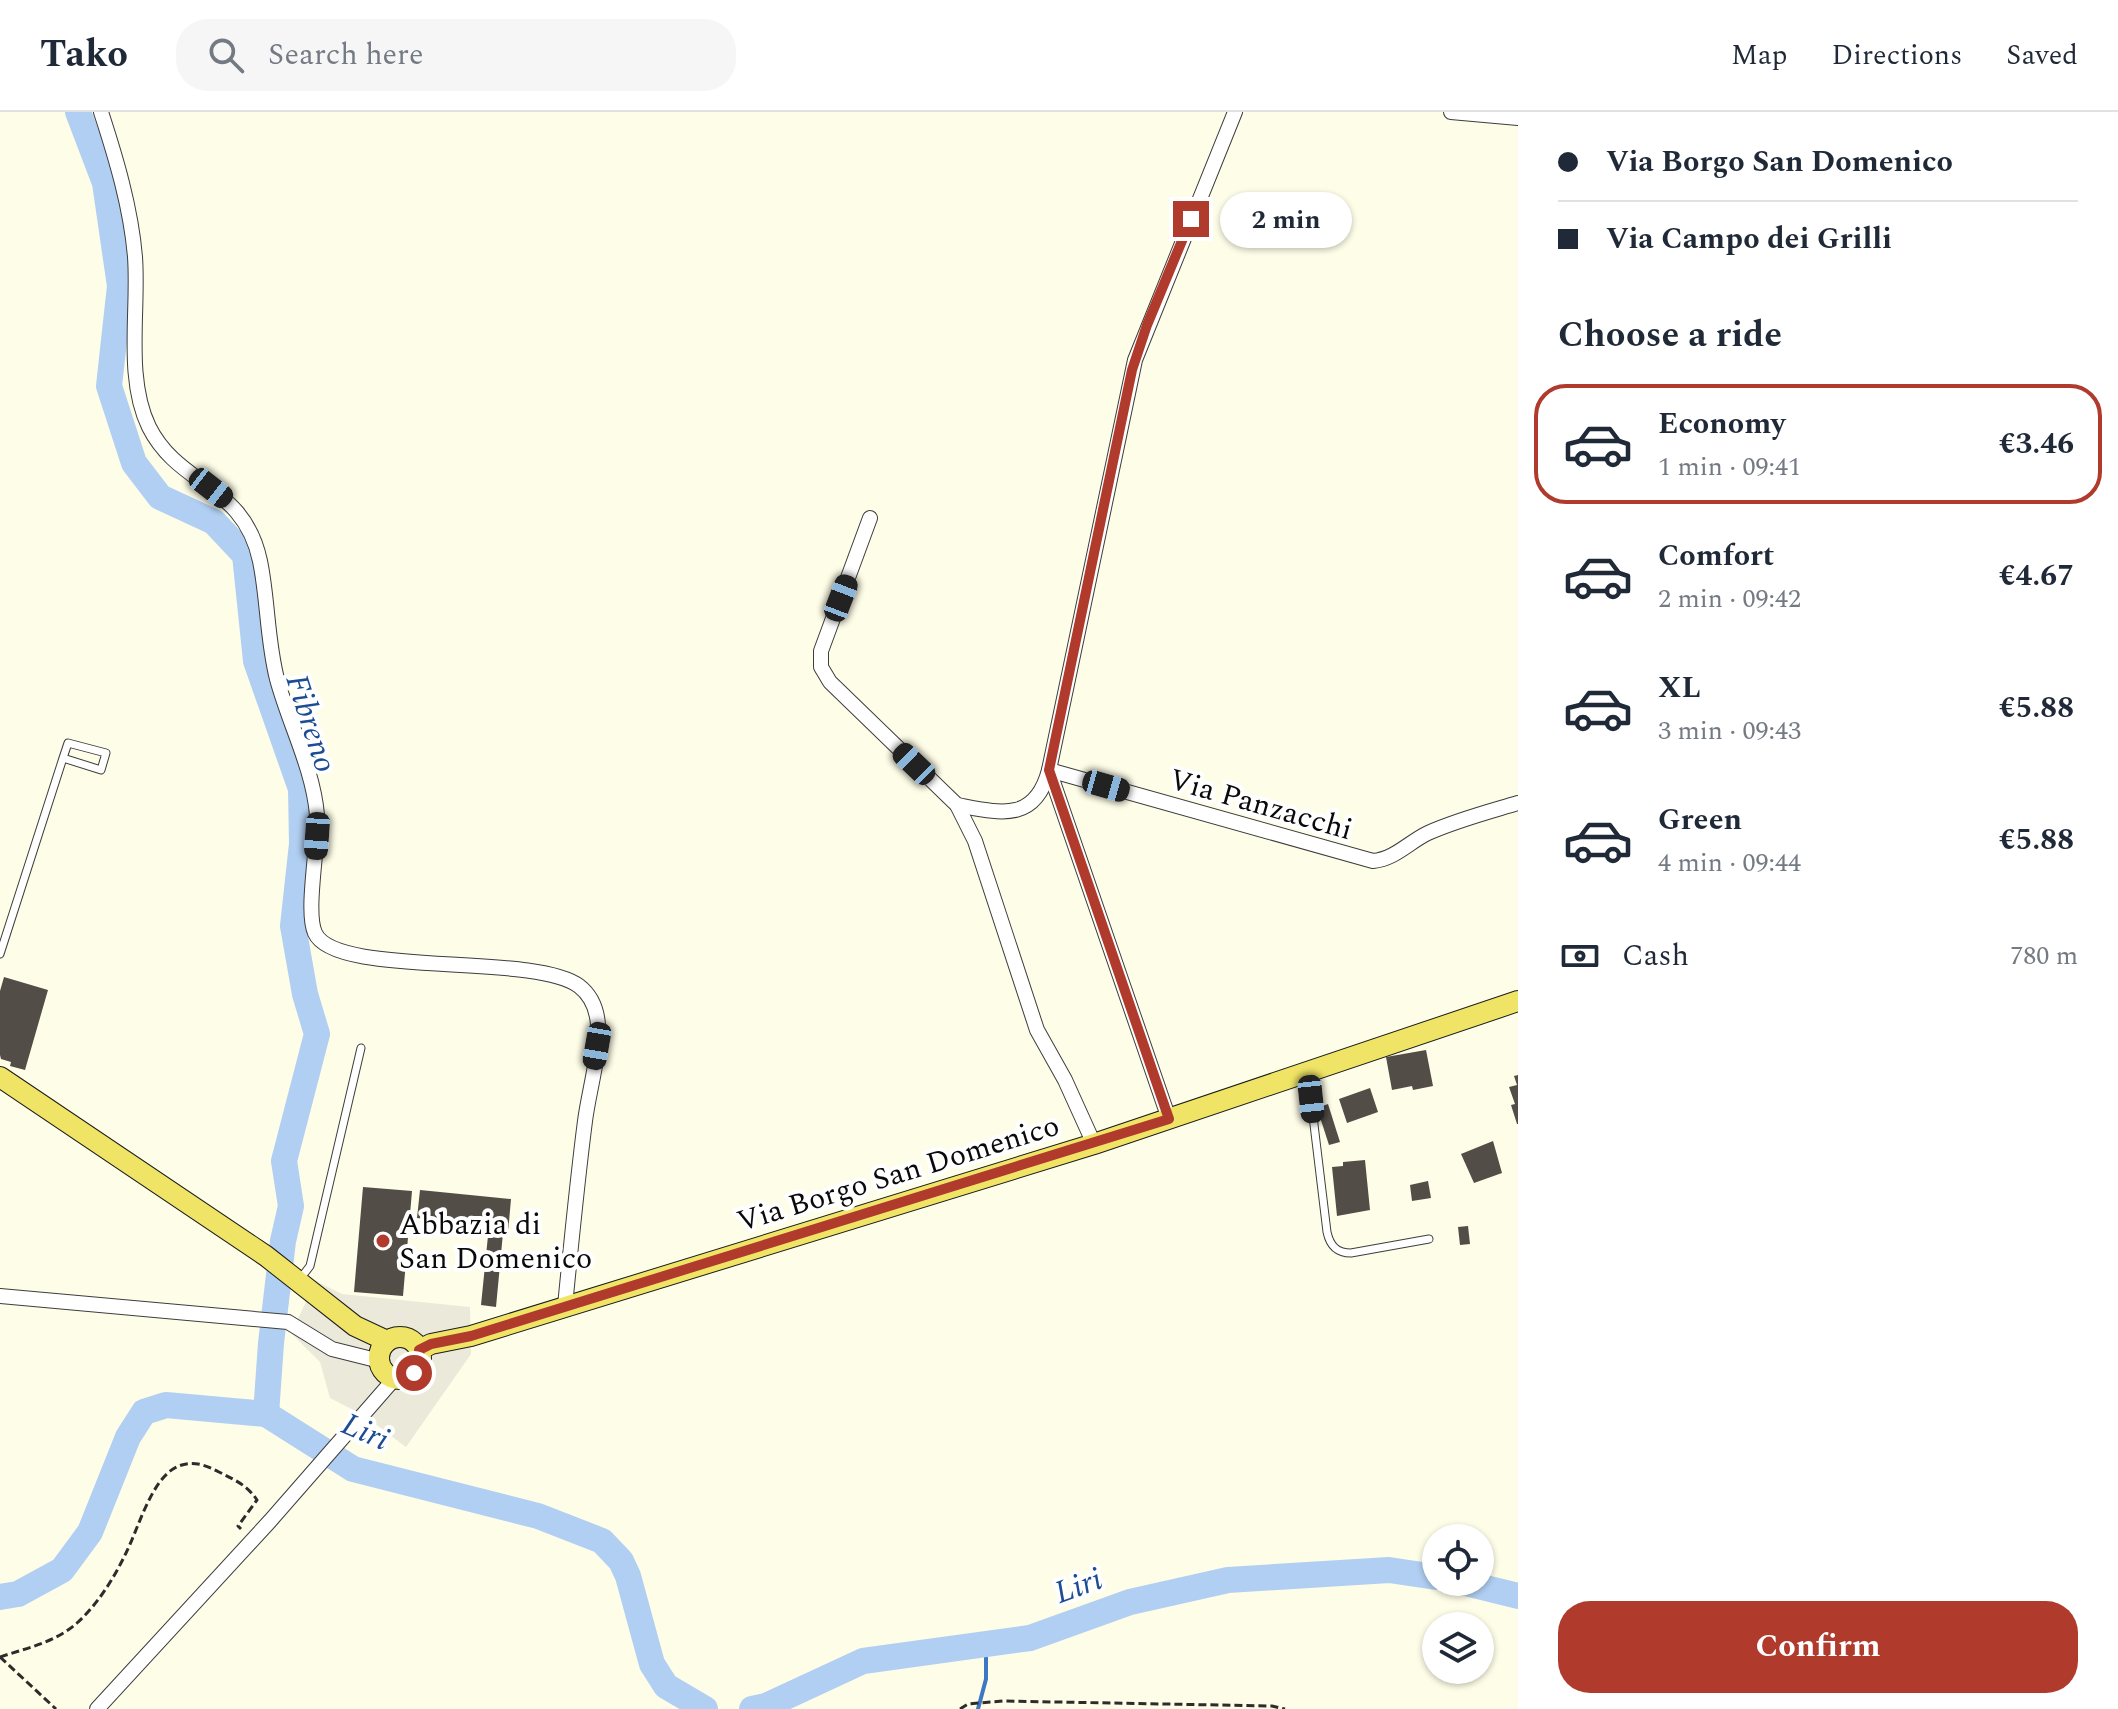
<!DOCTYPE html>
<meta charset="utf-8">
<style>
:root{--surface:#fff;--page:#f6f6f7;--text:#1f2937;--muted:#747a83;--line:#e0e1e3;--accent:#b03b2c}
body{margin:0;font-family:Spectral,serif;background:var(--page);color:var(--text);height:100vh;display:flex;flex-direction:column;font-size:30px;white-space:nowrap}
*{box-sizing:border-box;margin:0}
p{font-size:26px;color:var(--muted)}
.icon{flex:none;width:44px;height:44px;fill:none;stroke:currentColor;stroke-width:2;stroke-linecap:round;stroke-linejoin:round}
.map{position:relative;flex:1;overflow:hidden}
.side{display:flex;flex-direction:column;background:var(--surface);width:600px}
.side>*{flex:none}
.top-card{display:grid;align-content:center;height:176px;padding:0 40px;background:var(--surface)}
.fabs{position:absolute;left:1422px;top:1412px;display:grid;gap:16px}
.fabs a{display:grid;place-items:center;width:72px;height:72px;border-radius:50%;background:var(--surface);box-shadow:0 2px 6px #0004;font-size:40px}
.end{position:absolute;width:36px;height:36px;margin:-18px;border:10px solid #b03b2c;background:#fff;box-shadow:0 0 0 4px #fff}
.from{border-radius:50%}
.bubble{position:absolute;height:56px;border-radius:28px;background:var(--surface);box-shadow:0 2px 6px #0004;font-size:26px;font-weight:700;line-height:56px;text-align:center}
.car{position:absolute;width:24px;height:48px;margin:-24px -12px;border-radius:10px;box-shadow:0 0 6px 2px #0007;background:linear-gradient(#222 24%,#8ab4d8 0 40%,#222 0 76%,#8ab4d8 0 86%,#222 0)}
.top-card b{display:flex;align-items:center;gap:28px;height:76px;font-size:30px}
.top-card b+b{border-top:2px solid var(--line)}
.top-card i{width:20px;height:20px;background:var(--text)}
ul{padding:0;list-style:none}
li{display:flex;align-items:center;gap:24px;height:120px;margin:0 16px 12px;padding:0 24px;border:4px solid transparent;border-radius:32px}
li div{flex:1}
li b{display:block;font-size:30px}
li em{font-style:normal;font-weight:700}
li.on{border-color:var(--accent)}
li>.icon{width:72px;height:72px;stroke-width:1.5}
h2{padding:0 40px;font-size:36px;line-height:96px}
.pay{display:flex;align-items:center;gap:20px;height:88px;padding:0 40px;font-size:30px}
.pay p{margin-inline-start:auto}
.action{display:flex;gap:16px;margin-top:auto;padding:16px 40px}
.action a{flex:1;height:92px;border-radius:32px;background:var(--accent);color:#fff;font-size:32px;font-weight:700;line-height:92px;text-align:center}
header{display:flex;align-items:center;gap:48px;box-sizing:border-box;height:112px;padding:0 40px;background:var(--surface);border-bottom:2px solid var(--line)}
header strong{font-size:38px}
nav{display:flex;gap:44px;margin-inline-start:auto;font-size:28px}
.search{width:560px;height:72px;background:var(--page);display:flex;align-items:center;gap:20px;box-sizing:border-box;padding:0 28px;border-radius:32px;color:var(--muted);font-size:30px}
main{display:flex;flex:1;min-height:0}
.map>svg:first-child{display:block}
.plaza{fill:#ebeada}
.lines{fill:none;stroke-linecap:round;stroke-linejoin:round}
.stream{stroke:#3c78c4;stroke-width:4}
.river{stroke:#b1cff2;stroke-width:26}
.building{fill:#524d47}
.lane-casing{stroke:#3d3d3d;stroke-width:9}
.street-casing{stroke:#3d3d3d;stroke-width:16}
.primary-casing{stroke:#1b1b1b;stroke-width:22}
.path{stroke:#2c2c2c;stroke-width:3;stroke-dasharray:8 4;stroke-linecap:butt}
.lane{stroke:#fff;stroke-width:7}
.street{stroke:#fff;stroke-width:14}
.primary{stroke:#f0e466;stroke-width:20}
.route{stroke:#b03b2c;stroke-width:10}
.poi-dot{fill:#b03b2c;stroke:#fff;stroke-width:3}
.labels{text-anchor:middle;stroke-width:8;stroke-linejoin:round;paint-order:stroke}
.street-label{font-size:30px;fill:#0a0a0a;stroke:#fff}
.poi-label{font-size:30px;fill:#0a0a0a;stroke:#fff;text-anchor:start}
.water-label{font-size:32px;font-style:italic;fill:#1d4c93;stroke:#fff}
</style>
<header>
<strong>Tako</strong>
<div class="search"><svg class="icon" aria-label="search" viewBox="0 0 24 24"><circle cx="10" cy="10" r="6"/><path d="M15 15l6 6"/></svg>Search here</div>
<nav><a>Map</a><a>Directions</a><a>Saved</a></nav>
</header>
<main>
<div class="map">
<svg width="1518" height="1597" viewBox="0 0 1518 1597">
<rect width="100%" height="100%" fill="#fefde8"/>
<!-- plaza -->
<path class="plaza" d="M316 1169 342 1182 470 1195 471 1242 406 1335 365 1304 330 1286 320 1250 291 1221Z"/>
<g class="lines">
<!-- stream -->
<path class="stream" d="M978 1597 986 1567V1534"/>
<!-- river -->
<g class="river">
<path d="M78 0 105 71 120 174 109 274 134 351 160 385 214 410 245 443 256 549 301 677 302 732 293 814 305 882 317 922 284 1049 291 1094 283 1129 271 1231 266 1302"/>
<path d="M1461 1470 1518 1484"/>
<path d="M0 1485 18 1482 62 1458 90 1420 128 1325 144 1300 166 1293 266 1302 353 1357 538 1404 602 1429 621 1449 628 1464 652 1552 666 1574 705 1597"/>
<path d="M752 1597 766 1594 863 1549 1030 1526 1130 1490 1228 1468 1389 1458 1436 1465"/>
</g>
</g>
<!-- building -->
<g class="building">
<path d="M4 865 48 878 25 958 10 954 11 950 1 947 0 943V879Z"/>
<path d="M1426 938 1433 974 1413 978 1412 974 1392 978 1386 945Z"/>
<path d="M1518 963V1012H1517L1511 993 1515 992 1509 975 1517 973 1514 964Z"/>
<path d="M1370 976 1378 1000 1347 1011 1339 987Z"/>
<path d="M1328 992 1340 1030 1329 1033 1317 996Z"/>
<path d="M1493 1029 1502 1061 1474 1071 1461 1042Z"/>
<path d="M1365 1048 1370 1098 1337 1104 1332 1055 1343 1054V1050Z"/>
<path d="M1428 1069 1431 1086 1412 1089 1410 1073Z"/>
<path d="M363 1075 412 1079 403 1184 354 1180Z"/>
<path d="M420 1078 511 1087 508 1121H503L496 1195 481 1193 489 1114 417 1106Z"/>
<path d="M1468 1114 1470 1132 1460 1133 1458 1115Z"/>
</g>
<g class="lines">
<!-- lane casing -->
<g class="lane-casing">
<g id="lane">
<path d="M0 842 63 646 68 631 106 641 101 658 63 646"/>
<path d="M1308 963 1327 1120C1330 1134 1337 1141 1351 1141L1429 1127"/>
<path d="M300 1167 310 1154 361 936"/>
</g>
</g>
<!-- street casing -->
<g class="street-casing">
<g id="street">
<path d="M101 0C116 46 131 96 135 145 139 198 125 266 149 315 179 375 244 372 260 449 268 488 267 528 277 567 289 612 313 656 317 703 319 732 305 799 315 821 335 866 533 840 579 874 592 884 597 898 598 913 600 944 589 978 585 1009 577 1071 571 1133 565 1194"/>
<path d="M1451 0 1518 6"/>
<path d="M870 406 821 539V555L830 570 957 693 975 729 1037 918 1065 968 1094 1032"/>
<path d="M957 693C1000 701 1035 711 1049 658L1373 749C1395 747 1409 730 1428 721 1457 708 1488 700 1518 691"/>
<path d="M1169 1007 1049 658 1135 248 1235 0"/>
<path d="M0 1184 288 1210 332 1237 380 1249"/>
<path d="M97 1597 270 1409 395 1266"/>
</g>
</g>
<!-- primary casing -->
<g class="primary-casing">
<g id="primary">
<path d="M0 965 266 1144 355 1214 387 1229"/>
<circle cx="400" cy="1246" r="21"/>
<path d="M419 1238 431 1232 471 1224 1094 1032 1518 889"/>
</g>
</g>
<!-- path -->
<g class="path">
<path d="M0 1545C27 1536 56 1530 77 1511 98 1492 114 1466 126 1441 138 1417 150 1372 173 1357 189 1347 204 1352 219 1360 235 1368 247 1373 257 1388L238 1414 241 1417"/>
<path d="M0 1545 56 1597"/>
<path d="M960 1597 968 1592 1003 1589 1272 1594 1285 1597"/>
</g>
<!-- lane -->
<use href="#lane" class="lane"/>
<!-- street -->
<use href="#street" class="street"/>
<!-- primary -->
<use href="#primary" class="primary"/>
</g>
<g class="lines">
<!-- route -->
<path class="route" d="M414 1261 420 1251 419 1238 431 1232 471 1224 1169 1007 1049 658 1132 258 1147 213 1191 107"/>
</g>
<!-- markers -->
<circle class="poi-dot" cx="383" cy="1129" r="8"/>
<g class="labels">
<!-- street labels -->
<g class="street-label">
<text transform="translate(1261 692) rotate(16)" y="10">Via Panzacchi</text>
<text transform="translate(898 1061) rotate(-17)" y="10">Via Borgo San Domenico</text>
</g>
<!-- poi labels -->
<g class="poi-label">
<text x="399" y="1122">Abbazia di<tspan x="399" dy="34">San Domenico</tspan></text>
</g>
<!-- water labels -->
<g class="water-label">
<text transform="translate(312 611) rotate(72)" y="11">Fibreno</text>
<text transform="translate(366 1319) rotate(24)" y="11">Liri</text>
<text transform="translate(1078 1473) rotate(-20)" y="11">Liri</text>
</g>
</g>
</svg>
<div class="fabs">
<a><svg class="icon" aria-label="locate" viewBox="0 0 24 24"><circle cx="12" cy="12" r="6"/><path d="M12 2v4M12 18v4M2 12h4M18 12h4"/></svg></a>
<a><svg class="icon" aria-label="layers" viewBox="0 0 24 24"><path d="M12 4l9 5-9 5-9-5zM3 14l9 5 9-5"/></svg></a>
</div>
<i class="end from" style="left:414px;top:1261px"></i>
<i class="end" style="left:1191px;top:107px"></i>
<div class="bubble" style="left:1220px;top:80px;width:132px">2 min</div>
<i class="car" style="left:211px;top:376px;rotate:128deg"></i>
<i class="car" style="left:841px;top:486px;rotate:21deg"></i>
<i class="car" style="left:914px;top:652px;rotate:314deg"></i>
<i class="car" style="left:1106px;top:674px;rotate:106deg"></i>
<i class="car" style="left:317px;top:724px;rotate:184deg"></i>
<i class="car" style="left:597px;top:934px;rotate:190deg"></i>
<i class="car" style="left:1311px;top:987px;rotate:174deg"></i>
</div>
<section class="side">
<div class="top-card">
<b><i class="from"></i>Via Borgo San Domenico</b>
<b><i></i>Via Campo dei Grilli</b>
</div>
<h2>Choose a ride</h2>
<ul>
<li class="on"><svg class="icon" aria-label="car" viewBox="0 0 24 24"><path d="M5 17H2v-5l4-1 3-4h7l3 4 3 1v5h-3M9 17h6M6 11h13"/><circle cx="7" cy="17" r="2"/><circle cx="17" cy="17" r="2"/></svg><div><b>Economy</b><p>1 min · 09:41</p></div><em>€3.46</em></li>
<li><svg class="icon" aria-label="car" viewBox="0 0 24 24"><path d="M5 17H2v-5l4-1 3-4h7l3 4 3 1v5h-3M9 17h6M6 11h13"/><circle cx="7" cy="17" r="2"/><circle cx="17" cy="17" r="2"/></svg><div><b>Comfort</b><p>2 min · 09:42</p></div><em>€4.67</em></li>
<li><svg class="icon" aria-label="car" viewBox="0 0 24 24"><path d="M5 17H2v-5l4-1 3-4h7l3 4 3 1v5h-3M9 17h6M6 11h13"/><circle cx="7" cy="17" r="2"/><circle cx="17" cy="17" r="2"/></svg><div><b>XL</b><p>3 min · 09:43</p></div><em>€5.88</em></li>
<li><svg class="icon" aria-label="car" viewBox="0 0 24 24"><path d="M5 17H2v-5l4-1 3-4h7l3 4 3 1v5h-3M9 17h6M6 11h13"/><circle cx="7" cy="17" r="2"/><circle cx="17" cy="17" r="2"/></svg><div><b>Green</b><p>4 min · 09:44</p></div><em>€5.88</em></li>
</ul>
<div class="pay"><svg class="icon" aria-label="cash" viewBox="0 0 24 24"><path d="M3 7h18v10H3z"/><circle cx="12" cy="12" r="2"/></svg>Cash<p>780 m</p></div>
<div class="action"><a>Confirm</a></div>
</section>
</main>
